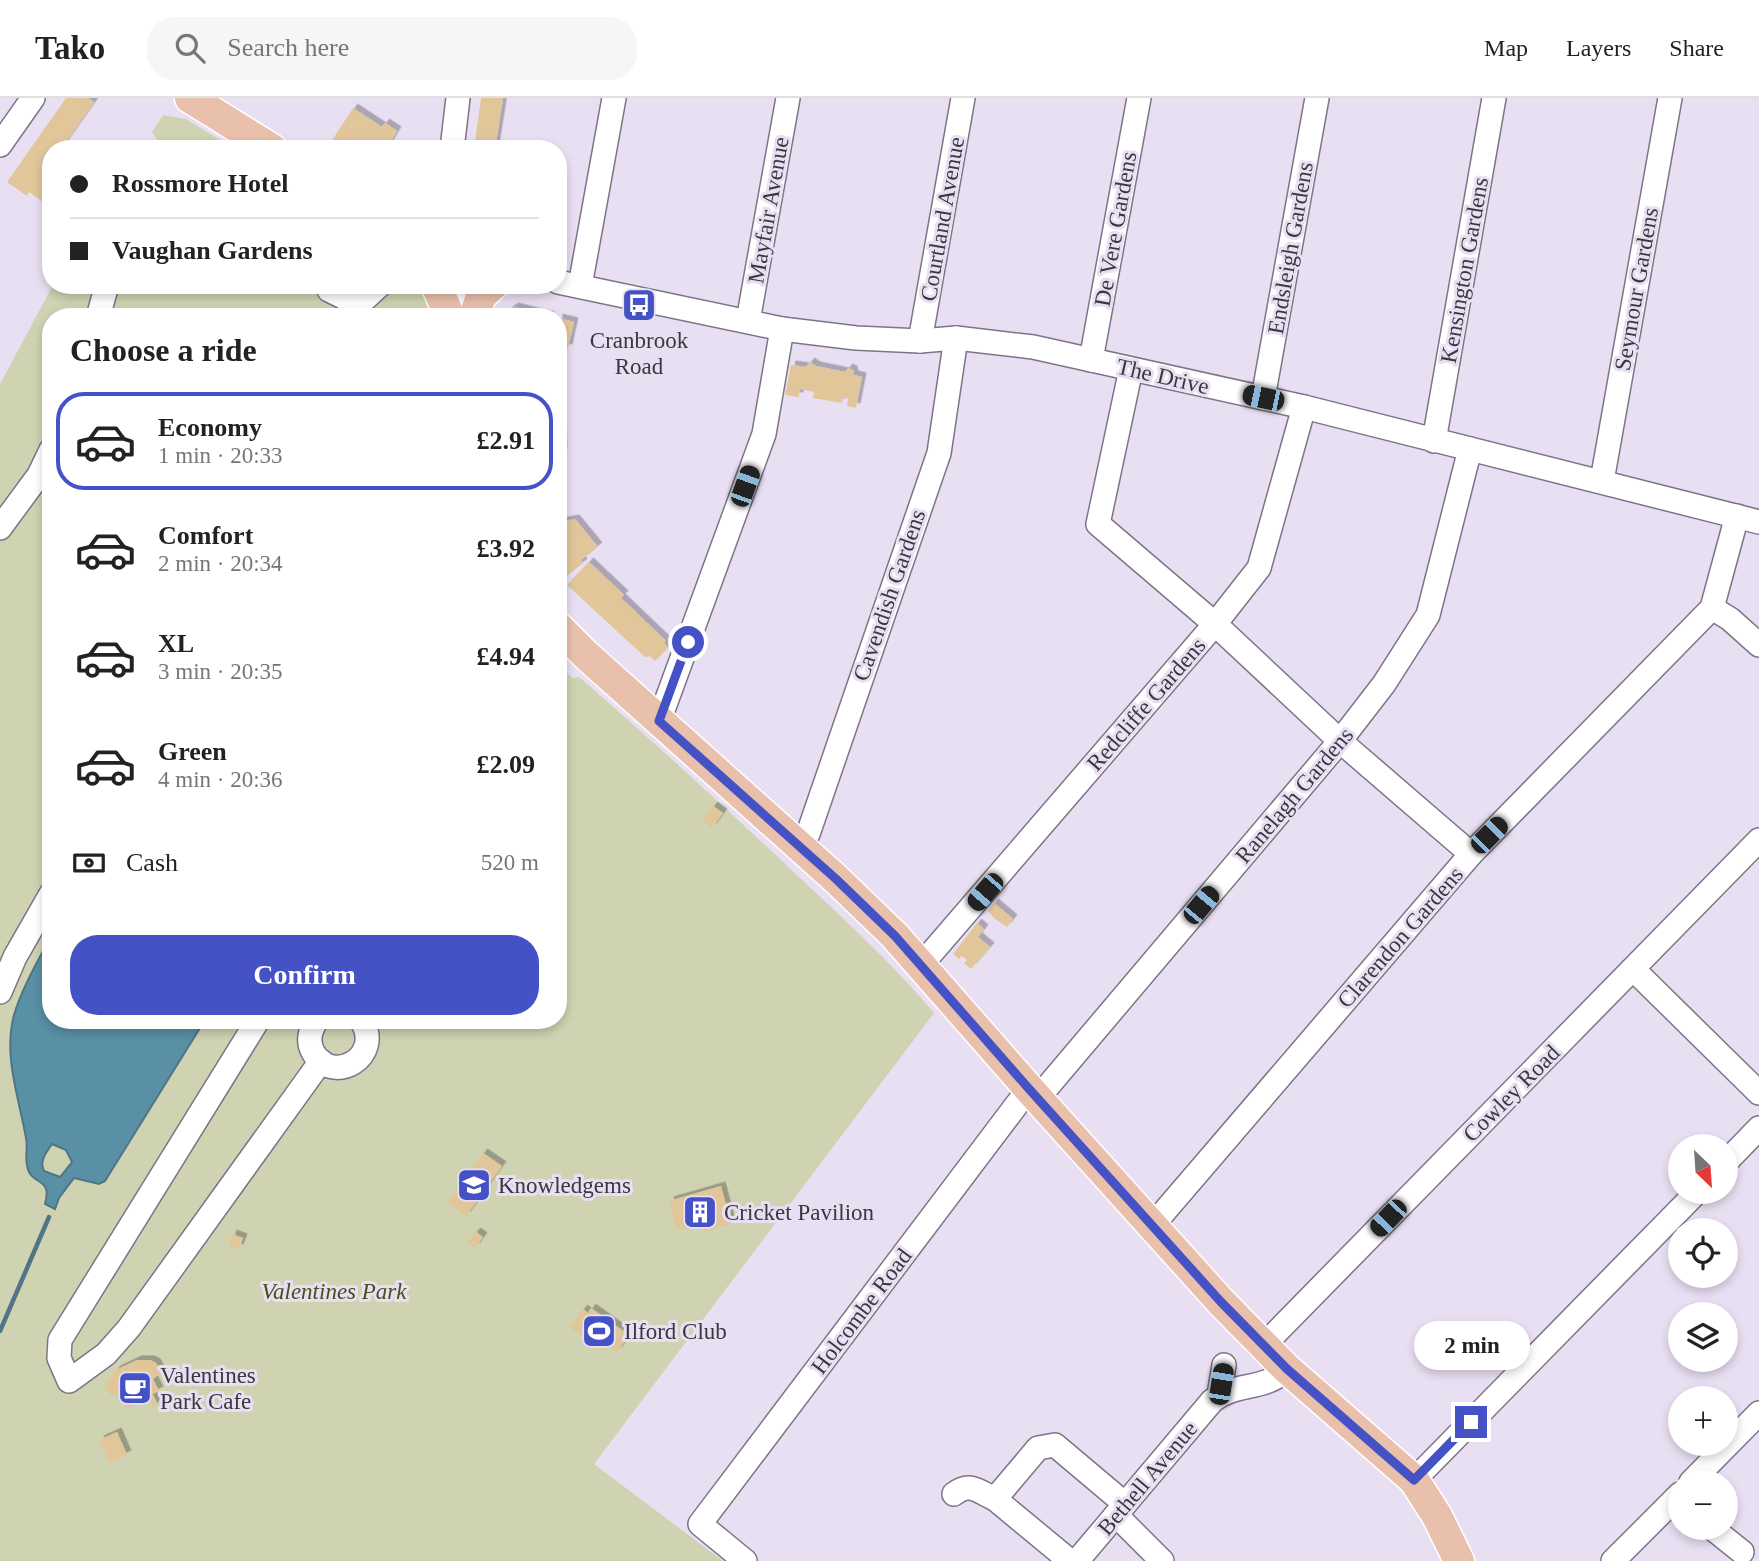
<!DOCTYPE html>
<meta charset="utf-8">
<style>
:root{--surface:#fff;--page:#f6f6f6;--text:#222;--muted:#767676;--line:#e0e0e0;--accent:#4552c6}
body{margin:0;font-family:"Times New Roman",serif;background:var(--page);color:var(--text);height:100vh;display:flex;flex-direction:column;font-size:26px;white-space:nowrap}
*{box-sizing:border-box;margin:0}
p{font-size:23px;color:var(--muted)}
.icon{flex:none;width:38px;height:38px;fill:none;stroke:currentColor;stroke-width:2;stroke-linecap:round;stroke-linejoin:round}
.map{position:relative;flex:1;overflow:hidden}
.sheet{position:absolute;left:42px;top:210px;width:525px;height:721px;display:flex;flex-direction:column;background:var(--surface);border-radius:28px;box-shadow:0 4px 10px #0003}
.sheet>*{flex:none}
.top-card{position:absolute;left:42px;top:42px;width:525px;height:154px;border-radius:28px;box-shadow:0 4px 10px #0003;display:grid;align-content:center;height:154px;padding:0 28px;background:var(--surface)}
.needle{width:46px;rotate:155deg}
.buttons{position:absolute;left:1668px;top:1036px;display:grid;gap:14px}
.buttons a{display:grid;place-items:center;width:70px;height:70px;border-radius:50%;background:var(--surface);box-shadow:0 4px 10px #0003;font-size:35px}
.end{position:absolute;width:32px;height:32px;margin:-16px;border:9px solid #4552c6;background:#fff;box-shadow:0 0 0 4px #fff}
.from{border-radius:50%}
.bubble{position:absolute;height:49px;border-radius:24px;background:var(--surface);box-shadow:0 4px 10px #0003;font-size:23px;font-weight:700;line-height:49px;text-align:center}
.car{position:absolute;width:21px;height:42px;margin:-21px -10px;border-radius:9px;box-shadow:0 0 5px 2px #0007;background:linear-gradient(#222 24%,#8ab4d8 0 40%,#222 0 76%,#8ab4d8 0 86%,#222 0)}
.top-card b{display:flex;align-items:center;gap:24px;height:66px;font-size:26px}
.top-card b+b{border-top:2px solid var(--line)}
.top-card i{width:18px;height:18px;background:var(--text)}
ul{padding:0;list-style:none}
li{display:flex;align-items:center;gap:21px;height:98px;margin:0 14px 10px;padding:0 14px;border:4px solid transparent;border-radius:28px}
li div{flex:1}
li b{display:block;font-size:26px}
li em{font-style:normal;font-weight:700}
li.current{border-color:var(--accent)}
li>.icon{width:63px;height:63px;stroke-width:1.5}
h2{padding:0 28px;font-size:32px;line-height:84px}
.pay{display:flex;align-items:center;gap:18px;height:77px;padding:0 28px;font-size:26px}
.pay p{margin-inline-start:auto}
.primary-button{display:flex;gap:14px;margin-top:auto;padding:14px 28px}
.primary-button a{flex:1;height:80px;border-radius:28px;background:var(--accent);color:#fff;font-size:28px;font-weight:700;line-height:80px;text-align:center}
header{display:flex;align-items:center;gap:42px;box-sizing:border-box;height:98px;padding:0 35px;background:var(--surface);border-bottom:2px solid var(--line)}
header strong{font-size:33px}
nav{display:flex;gap:38px;margin-inline-start:auto;font-size:24px}
.search{width:490px;height:63px;background:var(--page);display:flex;align-items:center;gap:18px;box-sizing:border-box;padding:0 24px;border-radius:28px;color:var(--muted);font-size:26px}
.map>svg:first-child{display:block}
.green{fill:#cfd3b2}
.water{fill:#5990a5;stroke:#507586;stroke-width:2;fill-rule:evenodd}
.lines{fill:none;stroke-linecap:round;stroke-linejoin:round}
.stream{stroke:#507586;stroke-width:4.5}
.building{fill:#e1c69a;filter:url(#shadow)}
.minor-casing{stroke:#7d7486;stroke-width:26}
.major-casing{stroke:#fff;stroke-width:33}
.minor{stroke:#fff;stroke-width:23}
.major{stroke:#e9c0ac;stroke-width:30}
.route{stroke:#4552c6;stroke-width:9}
.labels{text-anchor:middle;stroke-width:6;stroke-linejoin:round;paint-order:stroke}
.street-label{font-size:23px;fill:#3b373f;stroke:#e9dff3}
.poi-label{font-size:23px;fill:#3b373f;stroke:#e9dff3;text-anchor:start}
.park-label{font-size:23px;font-style:italic;fill:#4a4e16;stroke:#e9dff3}
</style>
<header>
<strong>Tako</strong>
<div class="search"><svg class="icon" aria-label="search" viewBox="0 0 24 24"><circle cx="10" cy="10" r="6"/><path d="M15 15l6 6"/></svg>Search here</div>
<nav><a>Map</a><a>Layers</a><a>Share</a></nav>
</header>
<div class="map">
<svg width="1759" height="1463" viewBox="0 0 1759 1463">
<defs>
<filter id="shadow"><feDropShadow dx="4.5" dy="-4.5" stdDeviation="0" flood-color="#0004"/></filter>
</defs>
<rect width="100%" height="100%" fill="#e9dff3"/>
<!-- green -->
<g class="green">
<path d="M163 17 186 21 235 51H163L152 34Z"/>
<path d="M53 187H423L437 219H51V922H558V559L564 566 563 572 573 580 579 579C654 644 727 711 799 779 846 823 893 866 934 915L594 1366 723 1463H0V286Z"/>
</g>
<!-- water -->
<path class="water" d="M51 838V922H205L105 1083 99 1086 74 1080 59 1100 55 1111 45 1106C53 1077 30 1089 27 1067 25 1058 28 1049 26 1040 19 1000 3 957 14 917 22 890 38 863 51 838ZM52 1046 66 1052 72 1064 60 1079 44 1073C39 1063 46 1055 52 1046Z"/>
<g class="lines">
<!-- stream -->
<path class="stream" d="M0 1233 49 1119"/>
</g>
<!-- building -->
<g class="building">
<path d="M66 0H88L94 4 61 51H51V65L47 70 51 72V96L44 105 29 94 27 98 7 84Z"/>
<path d="M481 0H503L495 51H474Z"/>
<path d="M353 10 382 29 385 25 397 33 388 48 392 51H334L329 47Z"/>
<path d="M514 209 550 218V219H508V213Z"/>
<path d="M558 220 574 224 568 251 558 249Z"/>
<path d="M810 264 816 268 845 274 848 270 853 272 854 277 862 279 856 310 847 308 848 300 843 299 842 305 813 300 814 294 800 291 799 299 785 297 791 267 806 269Z"/>
<path d="M558 333H562L563 355H558Z"/>
<path d="M575 421 598 449 581 462 583 465 567 478 558 468V424Z"/>
<path d="M589 464 624 497 621 500 666 543 664 545 668 549 655 563 650 558 645 559 567 487Z"/>
<path d="M713 708 723 715 712 730 702 723Z"/>
<path d="M994 805 1013 821 1007 829 994 820 988 813Z"/>
<path d="M977 825 984 831 978 839 990 849 971 871 964 865 967 862 962 858 959 861 953 856Z"/>
<path d="M483 1055 502 1068 466 1118 447 1105Z"/>
<path d="M721 1088 731 1126 703 1134 701 1126 677 1132 669 1103Z"/>
<path d="M476 1134 483 1139 475 1150 467 1145Z"/>
<path d="M232 1136 243 1140 239 1151 229 1148Z"/>
<path d="M591 1210 629 1237 617 1254 608 1247 603 1253 569 1229 583 1211 588 1215Z"/>
<path d="M137 1262H150L156 1265 161 1275 153 1281 159 1293 152 1296 156 1305 153 1310 147 1298 127 1311 120 1296 111 1298 106 1288V1285L116 1272Z"/>
<path d="M117 1334 127 1357 110 1365 99 1342Z"/>
</g>
<g class="lines">
<!-- minor casing -->
<g class="minor-casing">
<g id="minor">
<path d="M0 47 33 0"/>
<path d="M452 51 458 0"/>
<path d="M558 184 782 231 856 240 920 243 956 240 1033 249 1304 309 1759 424"/>
<path d="M580 188 614 0"/>
<path d="M329 192 359 207"/>
<path d="M444 202 480 187"/>
<path d="M98 219 107 187"/>
<path d="M345 219 380 187"/>
<path d="M748 223 788 0"/>
<path d="M920 243 963 0"/>
<path d="M1091 262 1139 0"/>
<path d="M1131 271 1098 426 1215 526 1340 643 1471 756"/>
<path d="M1263 300 1317 0"/>
<path d="M1434 343 1494 0"/>
<path d="M1602 383 1670 0"/>
<path d="M0 430 39 377 51 352"/>
<path d="M1712 510 1730 521 1759 547"/>
<path d="M659 623 764 336 782 231"/>
<path d="M797 746 808 736 939 355 956 240"/>
<path d="M922 866 1215 526 1259 470 1304 309"/>
<path d="M1633 871 1759 995"/>
<path d="M0 894 15 859 51 796"/>
<path d="M258 922 60 1242 59 1260 69 1283 106 1256 129 1230 321 963"/>
<path d="M317 922C310 932 307 943 313 954 332 989 385 958 361 922"/>
<path d="M1038 1000 1340 643 1384 586 1428 517 1470 351"/>
<path d="M1726 1064 1759 1030"/>
<path d="M1152 1128 1471 756 1712 510 1737 418"/>
<path d="M1263 1248 1759 742"/>
<path d="M1219 1297 1224 1267"/>
<path d="M1414 1382 1697 1094"/>
<path d="M1691 1384 1759 1315"/>
<path d="M954 1396C970 1383 979 1394 995 1401"/>
<path d="M1116 1417 1162 1463"/>
<path d="M1712 1430 1742 1454"/>
<path d="M745 1463 700 1426 1021 1001 1030 992"/>
<path d="M1070 1463 995 1401 1038 1350 1055 1347 1125 1406"/>
<path d="M1077 1463 1212 1303C1237 1283 1263 1294 1287 1271"/>
<path d="M1613 1463 1680 1396"/>
</g>
</g>
<!-- major casing -->
<g class="major-casing">
<g id="major">
<path d="M190 0 272 51"/>
<path d="M436 187 450 219"/>
<path d="M474 219 481 198 493 187"/>
<path d="M558 529 586 557 836 781 895 838 1030 992 1221 1204 1287 1271 1414 1382 1437 1418 1459 1463"/>
</g>
</g>
<!-- minor -->
<use href="#minor" class="minor"/>
<!-- major -->
<use href="#major" class="major"/>
</g>
<g class="lines">
<!-- route -->
<path class="route" d="M688 544 659 623 836 781 895 838 1030 992 1221 1204 1287 1271 1414 1382 1471 1324"/>
</g>
<!-- icons -->
<defs>
<g id="bus-square" transform="scale(1.75)"><rect x="-9" y="-9" width="18" height="18" rx="4" fill="#4552c6" stroke="#e9dff3"/><path d="M-5-6H5V4H4V6H2V4H-2V6H-4V4H-5ZM-3.5-4V0h7V-4ZM-3.5 1.2v1.5H-2V1.2ZM2 1.2v1.5H3.5V1.2Z" fill="#fff"/></g>
<g id="school-square" transform="scale(1.75)"><rect x="-9" y="-9" width="18" height="18" rx="4" fill="#4552c6" stroke="#e9dff3"/><path d="M0-5L7-2L0 1L-7-2ZM-4 1L0 2.5L4 1V4Q0 6-4 4Z" fill="#fff"/></g>
<g id="building-square" transform="scale(1.75)"><rect x="-9" y="-9" width="18" height="18" rx="4" fill="#4552c6" stroke="#e9dff3"/><path d="M-4-6H4V6H1V3H-1V6H-4ZM-2.5-4.3h1.7v1.8h-1.7ZM.8-4.3h1.7v1.8H.8ZM-2.5-1h1.7V.8h-1.7ZM.8-1h1.7V.8H.8Z" fill="#fff"/></g>
<g id="stadium-square" transform="scale(1.75)"><rect x="-9" y="-9" width="18" height="18" rx="4" fill="#4552c6" stroke="#e9dff3"/><path d="M0-5a6.5 5 0 1 0 0 10a6.5 5 0 1 0 0-10ZM-3.5-1.8h7v3.6h-7Z" fill="#fff"/></g>
<g id="cafe-square" transform="scale(1.75)"><rect x="-9" y="-9" width="18" height="18" rx="4" fill="#4552c6" stroke="#e9dff3"/><path d="M-5.5-4.5H6V0H3Q3 3.5 0 3.5H-2.5Q-5.5 3.5-5.5 0ZM3-3.2v2h1.7v-2ZM-6 4.5H4V6H-6Z" fill="#fff"/></g>
</defs>
<g fill-rule="evenodd">
<use href="#bus-square" x="639" y="207"/>
<use href="#school-square" x="474" y="1087"/>
<use href="#building-square" x="700" y="1114"/>
<use href="#stadium-square" x="599" y="1233"/>
<use href="#cafe-square" x="135" y="1290"/>
</g>
<g class="labels">
<!-- street labels -->
<g class="street-label">
<text transform="translate(768 112) rotate(-80)" y="8">Mayfair Avenue</text>
<text transform="translate(942 121) rotate(-80)" y="8">Courtland Avenue</text>
<text transform="translate(1115 131) rotate(-80)" y="8">De Vere Gardens</text>
<text transform="translate(1290 150) rotate(-80)" y="8">Endsleigh Gardens</text>
<text transform="translate(1464 172) rotate(-80)" y="8">Kensington Gardens</text>
<text transform="translate(1636 191) rotate(-80)" y="8">Seymour Gardens</text>
<text transform="translate(1163 278) rotate(13)" y="8">The Drive</text>
<text transform="translate(889 497) rotate(-71)" y="8">Cavendish Gardens</text>
<text transform="translate(1146 606) rotate(-49)" y="8">Redcliffe Gardens</text>
<text transform="translate(1294 697) rotate(-50)" y="8">Ranelagh Gardens</text>
<text transform="translate(1400 839) rotate(-49)" y="8">Clarendon Gardens</text>
<text transform="translate(1511 995) rotate(-45)" y="8">Cowley Road</text>
<text transform="translate(861 1213) rotate(-53)" y="8">Holcombe Road</text>
<text transform="translate(1147 1380) rotate(-50)" y="8">Bethell Avenue</text>
</g>
<!-- poi labels -->
<g class="poi-label">
<text x="639" y="250" text-anchor="middle">Cranbrook<tspan x="639" dy="26">Road</tspan></text>
<text x="498" y="1095">Knowledgems</text>
<text x="724" y="1122">Cricket Pavilion</text>
<text x="624" y="1241">Ilford Club</text>
<text x="160" y="1285">Valentines<tspan x="160" dy="26">Park Cafe</tspan></text>
</g>
<!-- park labels -->
<g class="park-label">
<text x="334" y="1201">Valentines Park</text>
</g>
</g>
</svg>
<div class="buttons">
<a><svg class="needle" viewBox="-14 -14 28 28"><path d="M0-13l5 13h-10z" fill="#e53935"/><path d="M0 13l5-13h-10z" fill="#767676"/></svg></a>
<a><svg class="icon" aria-label="locate" viewBox="0 0 24 24"><circle cx="12" cy="12" r="6"/><path d="M12 2v4M12 18v4M2 12h4M18 12h4"/></svg></a>
<a><svg class="icon" aria-label="layers" viewBox="0 0 24 24"><path d="M12 4l9 5-9 5-9-5zM3 14l9 5 9-5"/></svg></a>
<a>+</a>
<a>−</a>
</div>
<i class="end from" style="left:688px;top:544px"></i>
<i class="end" style="left:1471px;top:1324px"></i>
<div class="bubble" style="left:1414px;top:1223px;width:116px">2 min</div>
<i class="car" style="left:1263px;top:300px;rotate:282deg"></i>
<i class="car" style="left:745px;top:388px;rotate:20deg"></i>
<i class="car" style="left:1489px;top:737px;rotate:45deg"></i>
<i class="car" style="left:985px;top:794px;rotate:221deg"></i>
<i class="car" style="left:1201px;top:807px;rotate:40deg"></i>
<i class="car" style="left:1388px;top:1120px;rotate:224deg"></i>
<i class="car" style="left:1221px;top:1286px;rotate:9deg"></i>
<div class="top-card">
<b><i class="from"></i>Rossmore Hotel</b>
<b><i></i>Vaughan Gardens</b>
</div>
<section class="sheet">
<h2>Choose a ride</h2>
<ul>
<li class="current"><svg class="icon" aria-label="car" viewBox="0 0 24 24"><path d="M5 17H2v-5l4-1 3-4h7l3 4 3 1v5h-3M9 17h6M6 11h13"/><circle cx="7" cy="17" r="2"/><circle cx="17" cy="17" r="2"/></svg><div><b>Economy</b><p>1 min · 20:33</p></div><em>£2.91</em></li>
<li><svg class="icon" aria-label="car" viewBox="0 0 24 24"><path d="M5 17H2v-5l4-1 3-4h7l3 4 3 1v5h-3M9 17h6M6 11h13"/><circle cx="7" cy="17" r="2"/><circle cx="17" cy="17" r="2"/></svg><div><b>Comfort</b><p>2 min · 20:34</p></div><em>£3.92</em></li>
<li><svg class="icon" aria-label="car" viewBox="0 0 24 24"><path d="M5 17H2v-5l4-1 3-4h7l3 4 3 1v5h-3M9 17h6M6 11h13"/><circle cx="7" cy="17" r="2"/><circle cx="17" cy="17" r="2"/></svg><div><b>XL</b><p>3 min · 20:35</p></div><em>£4.94</em></li>
<li><svg class="icon" aria-label="car" viewBox="0 0 24 24"><path d="M5 17H2v-5l4-1 3-4h7l3 4 3 1v5h-3M9 17h6M6 11h13"/><circle cx="7" cy="17" r="2"/><circle cx="17" cy="17" r="2"/></svg><div><b>Green</b><p>4 min · 20:36</p></div><em>£2.09</em></li>
</ul>
<div class="pay"><svg class="icon" aria-label="cash" viewBox="0 0 24 24"><path d="M3 7h18v10H3z"/><circle cx="12" cy="12" r="2"/></svg>Cash<p>520 m</p></div>
<div class="primary-button"><a>Confirm</a></div>
</section>
</div>
